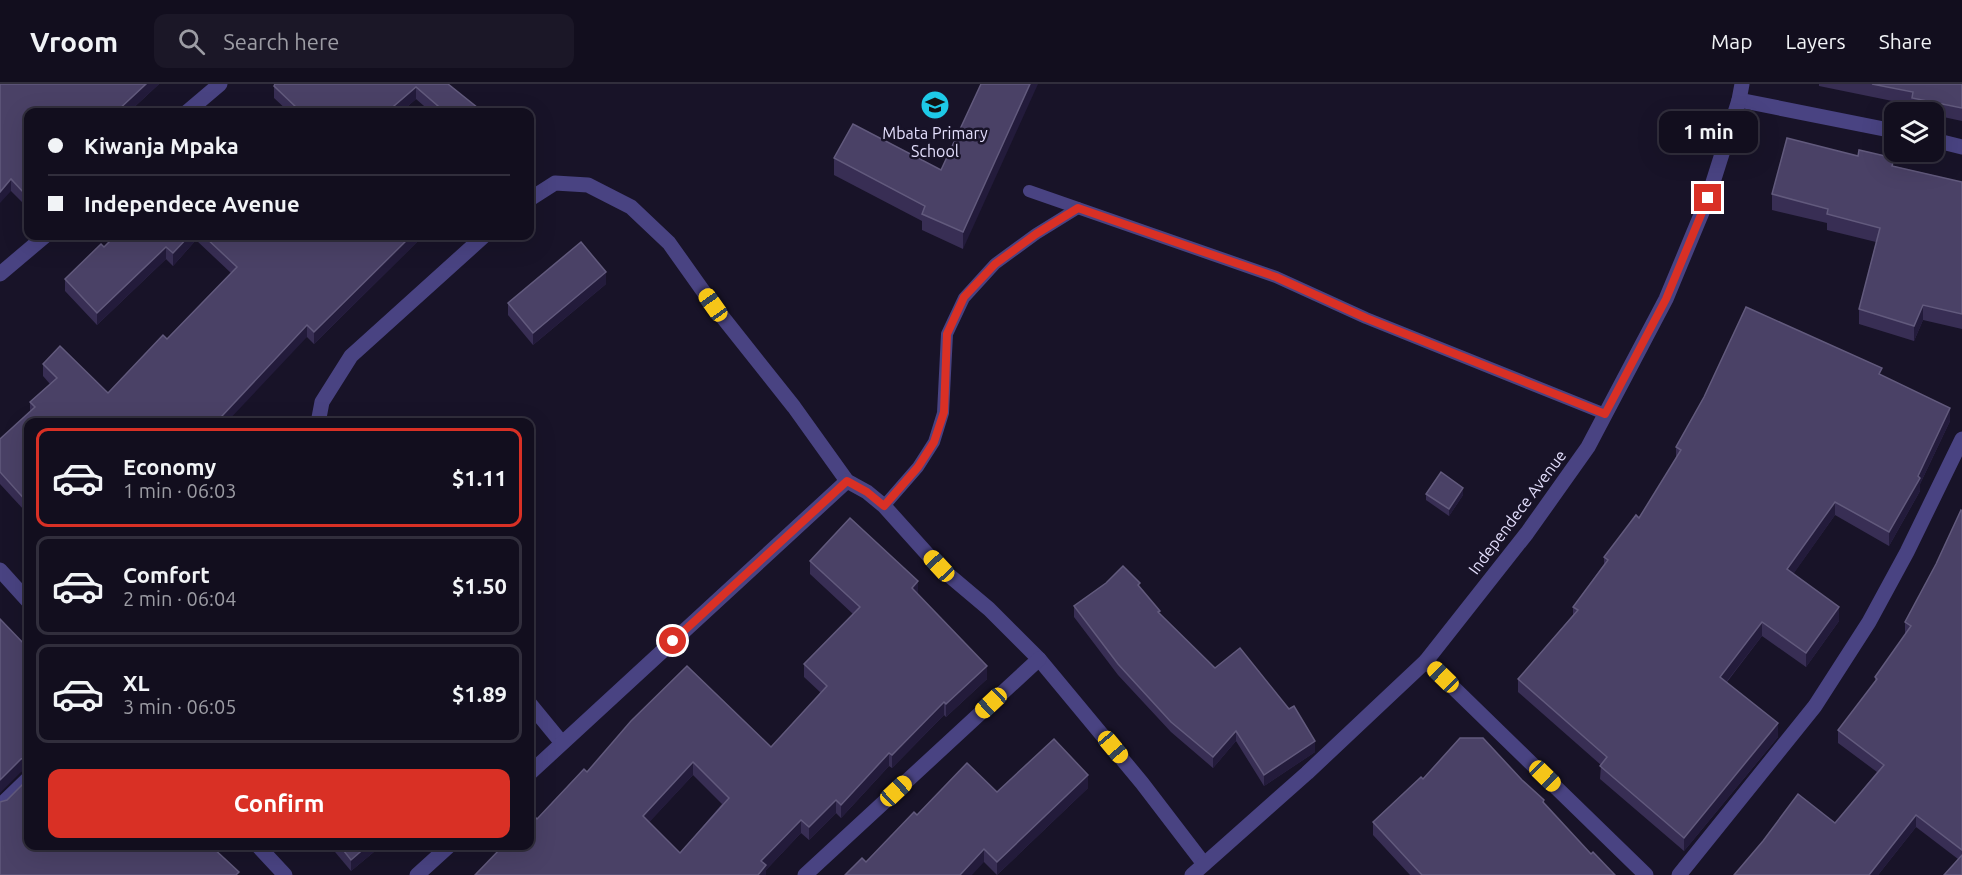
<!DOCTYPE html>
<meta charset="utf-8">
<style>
:root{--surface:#120e1e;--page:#1b1727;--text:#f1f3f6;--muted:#9c9ca4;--line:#312e3c;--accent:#d93025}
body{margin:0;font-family:Ubuntu,sans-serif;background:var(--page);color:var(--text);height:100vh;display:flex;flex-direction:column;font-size:22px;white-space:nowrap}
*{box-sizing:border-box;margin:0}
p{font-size:20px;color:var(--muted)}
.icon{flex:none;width:33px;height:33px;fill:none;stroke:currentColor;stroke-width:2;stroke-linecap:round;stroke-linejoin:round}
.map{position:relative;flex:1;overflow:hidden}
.drawer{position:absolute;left:24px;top:334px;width:510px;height:432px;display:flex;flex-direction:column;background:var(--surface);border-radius:12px;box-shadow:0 6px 24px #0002,0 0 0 2px var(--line)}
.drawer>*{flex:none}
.banner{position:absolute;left:24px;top:24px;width:510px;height:132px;border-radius:12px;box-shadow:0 6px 24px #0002,0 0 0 2px var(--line);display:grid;align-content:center;height:132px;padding:0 24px;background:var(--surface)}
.controls{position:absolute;left:1884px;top:18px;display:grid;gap:12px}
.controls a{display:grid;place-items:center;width:60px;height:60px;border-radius:12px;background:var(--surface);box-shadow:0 6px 24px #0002,0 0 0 2px var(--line);font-size:30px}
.end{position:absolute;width:27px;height:27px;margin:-14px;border:8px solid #d93025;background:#fff;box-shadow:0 0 0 3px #fff}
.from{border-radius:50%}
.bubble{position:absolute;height:42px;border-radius:12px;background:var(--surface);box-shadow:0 6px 24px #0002,0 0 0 2px var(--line);font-size:20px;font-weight:700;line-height:42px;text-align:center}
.car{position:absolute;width:18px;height:36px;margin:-18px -9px;border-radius:8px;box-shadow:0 0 4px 2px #0007;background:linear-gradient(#f5c518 24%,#345 0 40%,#f5c518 0 76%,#345 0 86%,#f5c518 0)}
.banner b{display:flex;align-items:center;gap:21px;height:57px;font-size:22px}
.banner b+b{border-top:2px solid var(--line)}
.banner i{width:15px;height:15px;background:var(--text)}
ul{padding:10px 0 0;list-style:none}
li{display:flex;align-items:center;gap:18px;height:99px;margin:0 12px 9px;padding:0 12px;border:3px solid var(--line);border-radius:12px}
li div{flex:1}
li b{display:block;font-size:22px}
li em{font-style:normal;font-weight:700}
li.on{border-color:var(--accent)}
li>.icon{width:54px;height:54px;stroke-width:1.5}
.primary-button{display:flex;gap:12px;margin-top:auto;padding:12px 24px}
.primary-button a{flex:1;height:69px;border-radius:12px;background:var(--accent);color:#fff;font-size:24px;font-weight:700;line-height:69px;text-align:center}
header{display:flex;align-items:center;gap:36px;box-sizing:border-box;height:84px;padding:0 30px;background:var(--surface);border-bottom:2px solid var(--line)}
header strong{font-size:28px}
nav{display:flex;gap:33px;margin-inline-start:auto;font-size:21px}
.search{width:420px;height:54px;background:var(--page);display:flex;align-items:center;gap:15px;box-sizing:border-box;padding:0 21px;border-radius:12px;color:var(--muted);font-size:22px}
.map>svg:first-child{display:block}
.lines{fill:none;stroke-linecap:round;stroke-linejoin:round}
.service{stroke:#494382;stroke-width:12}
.minor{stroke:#494382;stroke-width:15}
.wall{fill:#382e54;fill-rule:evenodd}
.shaded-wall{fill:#231b3b}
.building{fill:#4a4166;stroke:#625a7d;stroke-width:1.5;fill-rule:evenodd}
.route{stroke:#d93025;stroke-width:8}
.labels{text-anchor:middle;stroke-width:5;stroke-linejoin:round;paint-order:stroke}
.poi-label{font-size:16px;fill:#e3defc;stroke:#181328}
.street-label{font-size:16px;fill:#e3defc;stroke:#181328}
</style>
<header>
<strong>Vroom</strong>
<div class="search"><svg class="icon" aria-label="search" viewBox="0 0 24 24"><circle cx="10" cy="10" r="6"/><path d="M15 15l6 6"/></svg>Search here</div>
<nav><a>Map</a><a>Layers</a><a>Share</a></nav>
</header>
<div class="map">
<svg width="1962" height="791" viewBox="0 0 1962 791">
<rect width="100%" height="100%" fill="#181328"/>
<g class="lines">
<!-- service -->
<g class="service">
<path d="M1029 107 1276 193 1366 234 1605 330"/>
<path d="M884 422 918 383 934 358 943 329 947 250 964 214 995 180 1036 150 1078 124"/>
</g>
<!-- minor -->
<g class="minor">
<path d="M1739 16 1894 47"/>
<path d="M187 28 220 0"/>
<path d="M1934 56 1962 63"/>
<path d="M530 115 555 99 588 101 631 123 669 159 713 221 794 323 847 397 867 408 884 422 938 482 989 525 1039 575 1142 699 1204 780"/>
<path d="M0 190 45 152"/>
<path d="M318 339 322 318 351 272 484 152"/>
<path d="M0 486 28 517"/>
<path d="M1426 577 1646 791"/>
<path d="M530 620 562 659"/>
<path d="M530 689 847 397"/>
<path d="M0 722 28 695"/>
<path d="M258 762 285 791"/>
<path d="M417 791 449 762"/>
<path d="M805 791 1039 575"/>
<path d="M1192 791 1307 689 1426 577 1527 449 1588 363 1666 215 1708 114 1739 16 1742 0"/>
<path d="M1679 791 1815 622 1869 538 1907 468 1962 355"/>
</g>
</g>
<!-- wall -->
<g class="wall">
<path d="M0 0H159L129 28H28L25 121 11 107Z"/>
<path d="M448 0 483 28H431L416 15 401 28H289L274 14V2Z"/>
<path d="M981 0 963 165 922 146V137L834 91V74L941 86Z"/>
<path d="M1819 0H1962V37L1934 31V28H1921L1912 27V21L1819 2Z"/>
<path d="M1894 82 1962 98V245L1923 236 1914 257 1859 240V225L1876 158 1827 146V139L1772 126V110Z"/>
<path d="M115 152H428L423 158 420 155 314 260 307 253 28 339V444L23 439 24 426 0 400V355L30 328V318L50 300 43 292V280L108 309 167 255 231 189 196 156 173 182 166 175 97 241 65 207V195L104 163Z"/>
<path d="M606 200 533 261 508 231V219Z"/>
<path d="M1882 291 1950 337 1920 400V407L1889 462 1835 431 1793 490 1839 537 1806 583 1762 552 1727 598 1778 653 1684 767 1600 695 1601 681 1518 608V595L1573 531V523L1604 480V473L1639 434 1676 374V363Z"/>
<path d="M1426 410 1463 411 1449 432 1426 416Z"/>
<path d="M1962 427V791L1958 775 1916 743 1878 791H1734L1835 739 1877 688 1838 659V646L1875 598V593L1905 551V538L1936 480Z"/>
<path d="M810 477 918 510 987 595 946 633 944 631 892 684 889 682 841 734 836 729 809 756 801 749 766 786V791L537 735 587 688 771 663 821 609 804 593V580L853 530 810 490ZM693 691 722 720 680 769 649 738Z"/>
<path d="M1140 504 1160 531 1215 584 1315 668 1264 702 1236 657 1213 684 1171 648 1118 591 1074 533V522Z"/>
<path d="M1423 695 1522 696 1591 770 1615 791H1410L1373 751V738Z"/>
<path d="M1088 704 997 791 984 778H866L917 731Z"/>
<path d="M330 762H381L351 787Z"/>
</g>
<!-- shaded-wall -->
<g class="shaded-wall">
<path d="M146 0H159L129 28H116Z"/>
<path d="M1030 0H1038L963 165V148Z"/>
<path d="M416 3V15L401 28H387Z"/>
<path d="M11 95V107L0 119V108Z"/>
<path d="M28 106V118L25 121V110Z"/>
<path d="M189 152H196V156L173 182V169Z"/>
<path d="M411 152H420V155L314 260V248Z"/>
<path d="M423 152H428L423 158Z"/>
<path d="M166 163V175L97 241V229Z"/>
<path d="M606 188V200L533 261V249Z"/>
<path d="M1923 221V236L1914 257V242Z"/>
<path d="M307 241V253L226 339 222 332Z"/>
<path d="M1950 324V337L1920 400V407L1889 462V448L1918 392Z"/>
<path d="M1463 404V411L1449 432V425Z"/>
<path d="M1835 418V431L1787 499V485Z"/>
<path d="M918 497V510L912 504Z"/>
<path d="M1839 523V537L1806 583V569Z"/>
<path d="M1762 538V552L1720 606V593Z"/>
<path d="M987 582V595L946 633V620Z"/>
<path d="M944 618V631L892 684V671Z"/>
<path d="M1778 639V653L1684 767V754Z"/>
<path d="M1236 647V657L1213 684V673Z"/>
<path d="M1315 657V668L1264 702V691Z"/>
<path d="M889 669V682L841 734V721Z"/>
<path d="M28 673V686L21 688 0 709V696L21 675Z"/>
<path d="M693 678V691L643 745V732Z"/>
<path d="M1088 691V704L997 791V778Z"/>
<path d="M836 716V729L809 756V743Z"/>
<path d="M1916 731V743L1878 791H1868Z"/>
<path d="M801 736V749L766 786V791H758L761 777Z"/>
<path d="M367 762H381L351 787V776Z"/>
<path d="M984 765V778L972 791H960Z"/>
</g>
<!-- building -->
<g class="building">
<path d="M0 0H146L116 28H28V106L25 110 11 95 0 108Z"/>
<path d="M275 0H448L483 28H445L416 3 387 28H295L298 25 274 2Z"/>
<path d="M981 0H1030L963 148 922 130 925 122 834 74 853 40 941 86Z"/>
<path d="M1872 0H1962V24L1912 14 1913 8Z"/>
<path d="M1787 54 1858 72 1859 66 1894 74 1892 82 1962 98V230L1923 221 1914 242 1859 225 1880 144 1827 130 1828 125 1772 110Z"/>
<path d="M115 152H189L173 169 166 163 97 229 65 195 101 160 104 163Z"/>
<path d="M204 152H411L314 248 307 241 222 332 229 339H28V419L0 388V355L35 323 30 318 57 294 43 280 60 262 108 309 163 251 167 255 237 183Z"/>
<path d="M581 158 606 188 533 249 508 219Z"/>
<path d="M1746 223 1882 284 1879 290 1950 324 1918 392 1920 394 1889 448 1835 418 1787 485 1839 523 1806 569 1762 538 1720 593 1778 639 1684 754 1600 682 1607 673 1518 595 1578 526 1573 523 1608 476 1604 473 1636 431 1639 434 1681 366 1676 363 1704 313Z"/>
<path d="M1441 388 1463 404 1449 425 1426 410Z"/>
<path d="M28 421V432L23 426Z"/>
<path d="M1961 426 1962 427V766L1916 731 1869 791H1734L1763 757 1798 710 1835 739 1884 681 1838 646 1877 595 1875 593 1911 542 1905 538 1936 480Z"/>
<path d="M850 434 918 497 912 504 987 582 946 620 944 618 892 671 889 669 841 721 836 716 809 743 801 736 761 777 766 781 758 791H475L503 762H530V735L533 731 537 735 584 685 587 688 631 637 687 582 771 663 827 602 804 580 860 523 810 477ZM693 678 729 714 680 769 643 732Z"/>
<path d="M1123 482 1140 499 1138 501 1160 527 1158 528 1215 584 1240 564 1289 625 1294 622 1315 657 1264 691 1236 647 1213 673 1171 638 1118 580 1074 522 1106 499Z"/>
<path d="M0 535 28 564V673L21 675 0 696Z"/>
<path d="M1460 654H1483L1522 696 1544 716 1543 718 1591 770 1593 768 1615 791H1422L1373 738 1421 693 1423 695Z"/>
<path d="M1054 655 1088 691 997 778 984 765 960 791H845L862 774 866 778 914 728 917 731 967 679 997 708Z"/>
<path d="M28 695V762H211L239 788 236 791H0V718L7 716Z"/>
<path d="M340 762H367L351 776Z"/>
<path d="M1962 771V791H1944Z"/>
</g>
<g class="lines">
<!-- route -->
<path class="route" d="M673 557 847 397 867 408 884 422 918 383 934 358 944 328 947 250 964 213 995 180 1036 150 1078 124 1276 193 1366 234 1605 330 1666 215 1708 114"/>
</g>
<!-- icons -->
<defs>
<g id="school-disc" transform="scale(1.5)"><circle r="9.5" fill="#1ec9e7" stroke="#181328"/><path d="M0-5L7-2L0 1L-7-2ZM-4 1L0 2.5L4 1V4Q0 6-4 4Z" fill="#111"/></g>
</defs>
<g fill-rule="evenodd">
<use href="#school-disc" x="935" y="21"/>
</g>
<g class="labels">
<!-- poi labels -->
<g class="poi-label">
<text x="935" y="55">Mbata Primary<tspan x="935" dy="18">School</tspan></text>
</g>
<!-- street labels -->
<g class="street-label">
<text transform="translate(1517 428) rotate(-53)" y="6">Independece Avenue</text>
</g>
</g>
</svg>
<div class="controls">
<a><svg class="icon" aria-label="layers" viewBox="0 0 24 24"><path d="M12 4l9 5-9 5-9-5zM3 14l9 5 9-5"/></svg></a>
</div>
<i class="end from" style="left:673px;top:557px"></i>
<i class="end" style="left:1708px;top:114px"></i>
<div class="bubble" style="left:1659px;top:27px;width:99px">1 min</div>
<i class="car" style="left:713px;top:221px;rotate:325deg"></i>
<i class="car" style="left:939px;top:482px;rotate:317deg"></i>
<i class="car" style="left:1443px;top:593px;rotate:314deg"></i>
<i class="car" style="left:991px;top:619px;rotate:227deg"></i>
<i class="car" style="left:1113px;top:663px;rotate:140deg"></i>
<i class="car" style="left:1545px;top:692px;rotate:134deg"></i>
<i class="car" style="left:896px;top:707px;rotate:47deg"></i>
<div class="banner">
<b><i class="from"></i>Kiwanja Mpaka</b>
<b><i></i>Independece Avenue</b>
</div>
<section class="drawer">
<ul>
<li class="on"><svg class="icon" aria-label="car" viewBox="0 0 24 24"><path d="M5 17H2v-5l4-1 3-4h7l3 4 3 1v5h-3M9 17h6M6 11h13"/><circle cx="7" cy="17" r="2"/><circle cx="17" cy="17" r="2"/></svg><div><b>Economy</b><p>1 min · 06:03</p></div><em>$1.11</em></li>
<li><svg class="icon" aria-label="car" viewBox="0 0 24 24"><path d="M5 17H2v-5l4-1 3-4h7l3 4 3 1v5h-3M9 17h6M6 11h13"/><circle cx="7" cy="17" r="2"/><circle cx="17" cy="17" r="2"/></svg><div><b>Comfort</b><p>2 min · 06:04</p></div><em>$1.50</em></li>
<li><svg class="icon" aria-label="car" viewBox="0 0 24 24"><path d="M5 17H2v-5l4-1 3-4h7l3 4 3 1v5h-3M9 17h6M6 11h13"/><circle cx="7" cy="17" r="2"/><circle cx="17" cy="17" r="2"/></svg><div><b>XL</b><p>3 min · 06:05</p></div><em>$1.89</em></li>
</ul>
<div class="primary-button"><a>Confirm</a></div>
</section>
</div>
